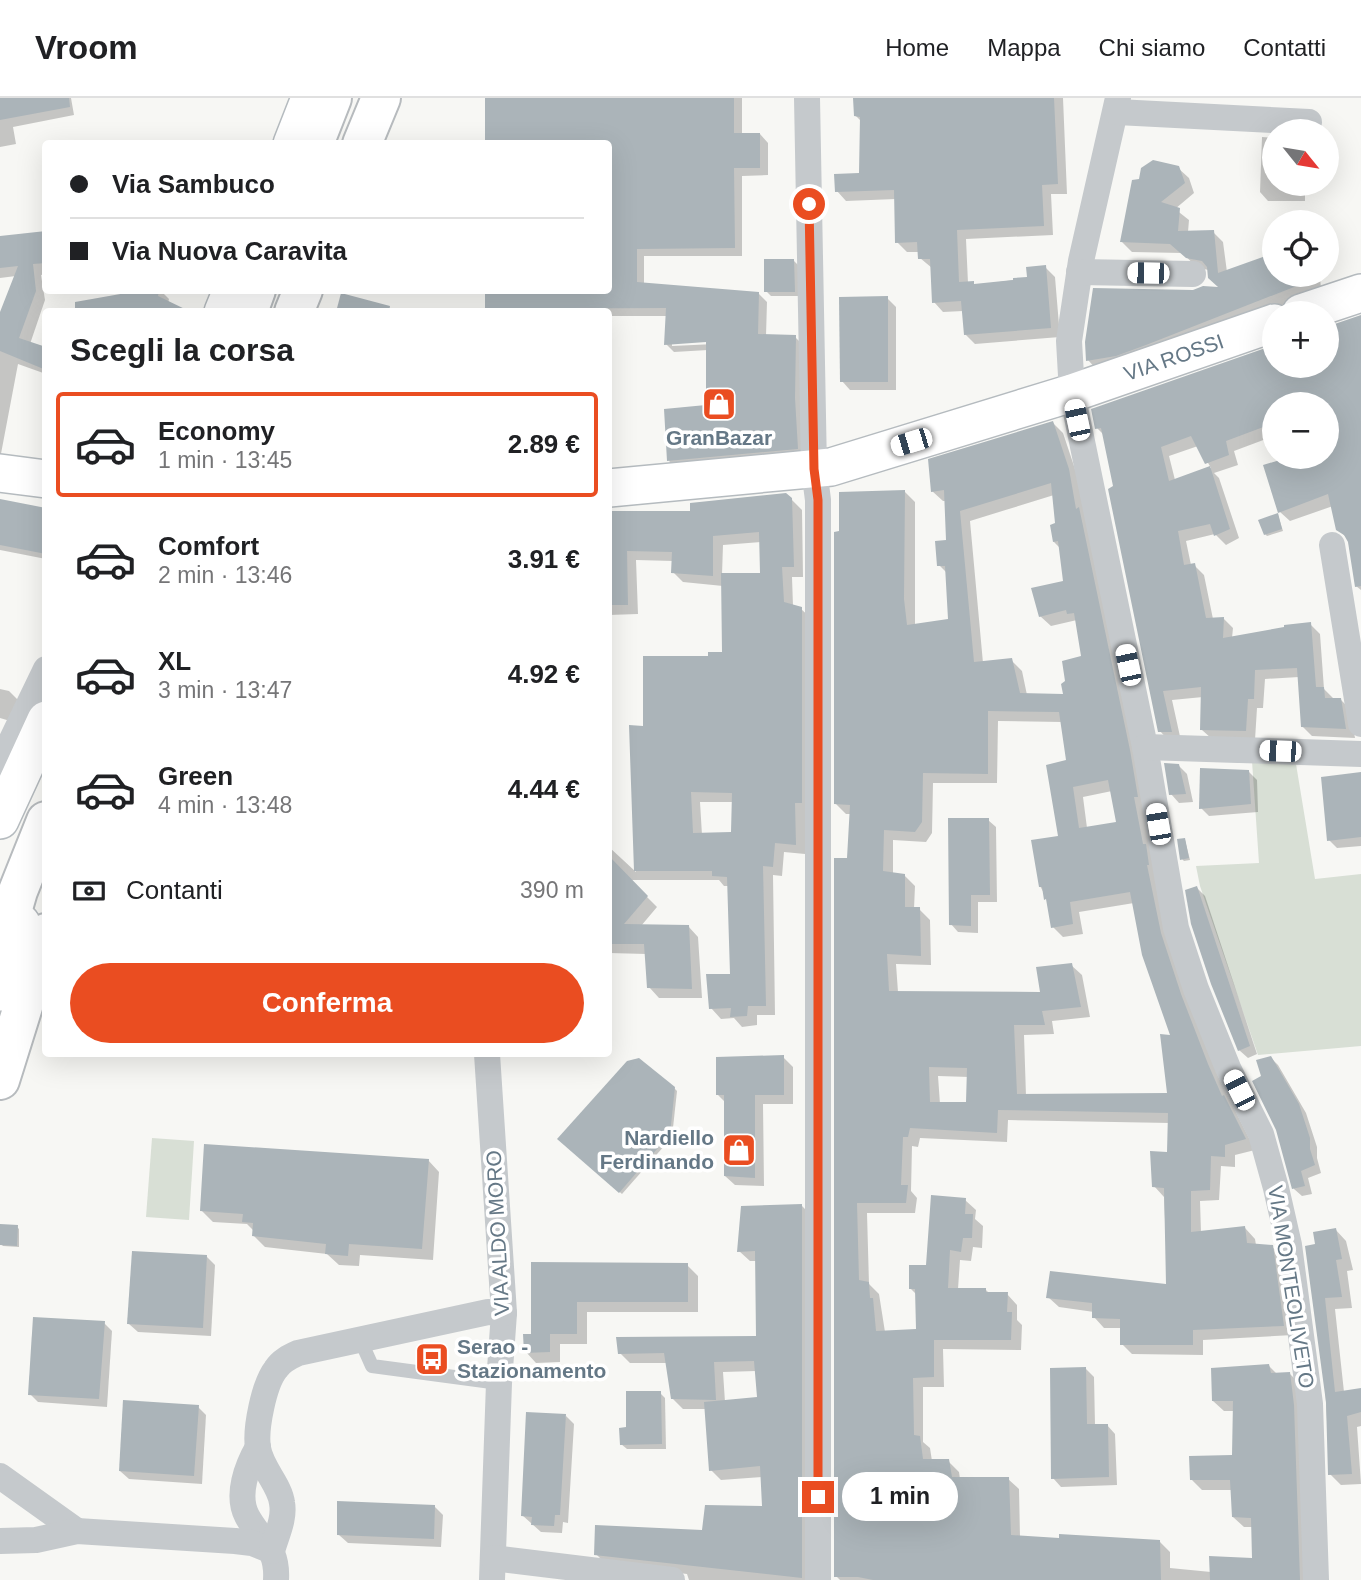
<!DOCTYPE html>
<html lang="it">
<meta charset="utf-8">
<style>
:root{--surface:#fff;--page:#f6f6f6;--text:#202124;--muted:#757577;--line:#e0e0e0;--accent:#ea4d21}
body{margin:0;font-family:Helvetica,sans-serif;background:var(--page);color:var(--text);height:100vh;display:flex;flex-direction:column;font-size:26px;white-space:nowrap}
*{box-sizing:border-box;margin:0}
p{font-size:23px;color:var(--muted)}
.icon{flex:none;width:38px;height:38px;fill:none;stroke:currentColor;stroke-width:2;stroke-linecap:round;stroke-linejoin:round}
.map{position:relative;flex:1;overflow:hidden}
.details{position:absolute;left:42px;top:210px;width:570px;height:749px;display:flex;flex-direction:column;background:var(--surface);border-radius:7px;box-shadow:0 7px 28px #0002}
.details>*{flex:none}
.banner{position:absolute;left:42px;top:42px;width:570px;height:154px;border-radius:7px;box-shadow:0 7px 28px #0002;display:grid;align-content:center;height:154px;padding:0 28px;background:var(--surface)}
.needle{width:46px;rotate:120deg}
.buttons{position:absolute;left:1262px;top:21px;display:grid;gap:14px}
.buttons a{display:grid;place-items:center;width:77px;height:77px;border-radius:50%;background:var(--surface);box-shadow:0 7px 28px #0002;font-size:35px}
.end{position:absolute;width:32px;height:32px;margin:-16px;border:9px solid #ea4d21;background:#fff;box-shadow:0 0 0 4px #fff}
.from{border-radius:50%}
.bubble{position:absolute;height:49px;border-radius:24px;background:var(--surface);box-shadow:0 7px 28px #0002;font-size:23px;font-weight:600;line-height:49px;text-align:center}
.car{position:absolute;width:21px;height:42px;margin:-21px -10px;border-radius:9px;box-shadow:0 0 5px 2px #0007;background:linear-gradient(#fff 24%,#345 0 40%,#fff 0 76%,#345 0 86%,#fff 0)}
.banner b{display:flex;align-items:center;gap:24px;height:66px;font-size:26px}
.banner b+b{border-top:2px solid var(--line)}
.banner i{width:18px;height:18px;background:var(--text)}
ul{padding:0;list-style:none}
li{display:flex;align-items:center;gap:21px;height:105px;margin:0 14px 10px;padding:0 14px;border:4px solid transparent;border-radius:7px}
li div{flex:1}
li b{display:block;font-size:26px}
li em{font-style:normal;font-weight:600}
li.current{border-color:var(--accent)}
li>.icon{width:63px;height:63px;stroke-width:1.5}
h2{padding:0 28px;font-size:32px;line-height:84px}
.pay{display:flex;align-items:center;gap:18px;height:77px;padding:0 28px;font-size:26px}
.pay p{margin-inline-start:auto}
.action{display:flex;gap:14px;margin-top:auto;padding:14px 28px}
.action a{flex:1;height:80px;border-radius:42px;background:var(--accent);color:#fff;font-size:28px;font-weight:600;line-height:80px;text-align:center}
header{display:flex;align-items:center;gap:42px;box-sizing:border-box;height:98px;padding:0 35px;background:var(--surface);border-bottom:2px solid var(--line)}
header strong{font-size:33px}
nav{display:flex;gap:38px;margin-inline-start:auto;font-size:24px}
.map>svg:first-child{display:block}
.green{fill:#d8dfd5}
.shadow{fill:#0003;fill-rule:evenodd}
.building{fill:#abb4b9;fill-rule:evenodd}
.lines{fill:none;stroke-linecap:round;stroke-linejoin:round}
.secondary-casing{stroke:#b5bbbf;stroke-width:40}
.highway-casing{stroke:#b7bbbe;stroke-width:42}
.lane{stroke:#c5c9cc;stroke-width:14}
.street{stroke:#c5c9cc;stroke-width:26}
.secondary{stroke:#fff;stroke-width:37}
.highway{stroke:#fff;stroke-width:38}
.route{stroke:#ea4d21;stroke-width:9}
.labels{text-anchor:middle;stroke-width:7;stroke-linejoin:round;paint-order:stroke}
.street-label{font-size:21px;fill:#657886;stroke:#fff}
.poi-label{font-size:21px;font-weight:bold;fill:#657886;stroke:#fff}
</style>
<header>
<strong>Vroom</strong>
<nav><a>Home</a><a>Mappa</a><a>Chi siamo</a><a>Contatti</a></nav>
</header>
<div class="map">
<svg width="1361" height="1482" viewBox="0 0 1361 1482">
<rect width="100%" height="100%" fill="#f7f7f4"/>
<!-- green -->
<g class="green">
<path d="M1252 663 1296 666 1315 781 1361 776V948L1258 957 1200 788 1196 768 1259 765Z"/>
<path d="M152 1040 194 1043 189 1122 146 1119Z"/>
</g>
<!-- shadow -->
<g class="shadow">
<path d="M0 0H71L74 17 13 29 16 46 0 49Z"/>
<path d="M487 0H742V37L760 36 768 45V77L742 78V158H644V187L759 196 767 204 766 238 795 239 803 247 805 359 677 371 669 363 708 308V252L674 254 666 246 667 218H609V214H490L487 211 609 192V46ZM715 242V246L672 248V245Z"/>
<path d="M854 0H1063L1067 96H1051L1053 137 966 141 968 185 976 187 1029 180 1045 169 1055 179 1060 239 975 246 965 236 963 213 943 214 934 204 932 170 920 160V154H907L897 144 896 101 846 103 837 93 861 77V23L855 17Z"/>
<path d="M1262 39 1274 40V86H1305V103H1268L1260 94Z"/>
<path d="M1178 70 1189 80 1194 95 1175 111 1189 122 1188 134H1213L1223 144 1227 174 1274 157V177H1320L1321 192 1157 257 1098 273 1088 262 1193 193 1221 191 1209 172 1198 170 1182 155 1132 154 1122 144Z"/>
<path d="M46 135V176L41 177 45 202 30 246 46 251V276L18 266 0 361V217L16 178 0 180V139Z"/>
<path d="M794 163 799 168V198H771L766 193Z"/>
<path d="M154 192H160L169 201 168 205 87 214Z"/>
<path d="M887 200 896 209V292H850L842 283Z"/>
<path d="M1361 218V492L1356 488 1348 441 1338 431 1333 408 1290 423 1280 414 1265 368 1296 359H1326V306H1274V338L1234 353 1238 367 1214 375 1219 380 1239 440 1226 447 1215 436 1186 443 1191 467H1194L1204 477 1213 521 1223 520 1233 530 1232 540 1310 526 1320 536 1324 591 1334 601H1340L1350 611 1355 640 1312 638 1302 628 1299 579 1265 581 1263 610H1257L1255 642 1212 641 1202 632 1203 599 1172 602 1181 643H1169L1160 633 1104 337 1097 330 1274 249V268H1326ZM1198 348 1211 370 1175 382 1169 358Z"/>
<path d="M1053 325 1063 335 1079 383 1218 978 1255 1052 1235 1057V1069L1221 1068 1219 1102 1200 1103 1201 1135 1245 1130 1255 1141 1256 1147 1272 1149 1283 1159 1293 1237 1203 1242V1257L1132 1256 1122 1246V1230H1104L1094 1219V1214L1059 1209 1048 1199 1168 1188 1164 1099 1154 1088 1169 1056 1170 1025 1008 1022 1007 1044 920 1040 918 1049 912 1048 911 1093 917 1100 915 1115H867L869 1186 879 1196 885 1234 918 1233 917 1197 910 1190 927 1169 965 1102 976 1112 975 1121 983 1128 982 1150 973 1149 971 1163 960 1162 958 1191H985L990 1196H1007L1017 1207V1222L1022 1227 1021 1252 943 1251 944 1289H923V1344L930 1350 932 1363H948L959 1374 960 1381H1008L1019 1391 1020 1439 1160 1444 1170 1454V1470L1211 1474 1254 1462 1253 1429H1244L1233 1419V1392H1202L1192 1382 1234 1359V1313H1224L1213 1303 1269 1268 1277 1276 1289 1275 1300 1286 1310 1482H840L836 1478 851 716H846L836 706 905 394 915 404V528L950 522 947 475 939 467 947 443 946 403H943L932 393ZM1054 397 1057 426 1054 444 1060 450 1065 485 1040 518 1051 528 1077 522 1083 559 1066 597H1027L1022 573 1011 562 983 565 970 423ZM998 623 1062 624 1068 664 1060 739 1040 788 1049 804 1053 829 1063 839 1083 836 1079 814 1134 805 1173 939 1169 997 1026 998 1024 937 1054 936 1052 923 1090 919 1082 877 1071 867 1042 896 898 894 896 866 931 867 930 822 919 811H914L915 788 904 777 893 776V742L926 744 932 735 933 685H997ZM1112 693 1118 725 1087 730 1083 699ZM938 978 969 979 968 1006H940Z"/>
<path d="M791 401 802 412 803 479H792L793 508 801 511 812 521V715H805V756L784 754 782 778 773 777 775 917H757V927L742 929 734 920 721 921 711 910 731 877 729 788H724L719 782H630L657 809 641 828H688L698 839 702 900H659L649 889 646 856 609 855V749L636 774 631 629H645L710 560 724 555 723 488 683 484 673 474V463L636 462 638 516 609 517V415H692ZM761 444 762 477H722L723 447ZM700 704H733L732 736 702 737Z"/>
<path d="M0 403 46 412V461L0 452Z"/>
<path d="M1278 417 1283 433 1267 438 1265 436Z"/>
<path d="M0 591 9 593 19 603 10 623 0 620Z"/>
<path d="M1179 668 1187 676 1193 704 1179 705 1171 696Z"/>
<path d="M1249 674 1257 682 1258 714 1209 718 1201 710Z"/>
<path d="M1361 677V748L1337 750 1329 742Z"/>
<path d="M988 722 996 729 997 804H978V835L958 834 951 826Z"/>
<path d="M1185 742 1190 762 1184 763 1182 761Z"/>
<path d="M1197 790 1205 798 1257 956 1248 960 1239 952Z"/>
<path d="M783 959 793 969V1006H763L764 1088 735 1087 725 1078V1004L718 997Z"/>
<path d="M1271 960 1278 967 1306 1015 1317 1049V1060L1321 1075 1308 1080 1312 1096 1302 1098 1294 1091 1264 979Z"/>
<path d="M674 990 677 993 672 1039 622 1096 559 1041Z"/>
<path d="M428 1062 439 1074 433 1162 360 1157 359 1168 339 1167 327 1156 265 1149 254 1138V1133L247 1126 213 1124 202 1113Z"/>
<path d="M802 1108 812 1118V1482H689L687 1476 606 1466 596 1456 704 1434 764 1409 762 1379 721 1382 711 1372 707 1311H683L672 1300 667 1265H630L620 1255 758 1239 757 1163H750L739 1153ZM756 1273 758 1301 725 1304 723 1274Z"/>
<path d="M17 1129 19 1131V1149L3 1148 1 1146Z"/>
<path d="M1335 1131 1346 1143 1353 1172 1347 1173 1352 1210 1335 1211 1344 1294 1361 1292V1328L1357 1329 1361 1386 1341 1387 1330 1376 1317 1147Z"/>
<path d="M206 1158 215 1167 211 1238 138 1234 129 1226Z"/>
<path d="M533 1166 687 1167 698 1178V1214H587V1246H560V1264L536 1265 526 1254 533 1237Z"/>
<path d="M104 1225 112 1233 107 1309 38 1304 30 1296Z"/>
<path d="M1086 1271 1094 1279 1095 1327H1107L1115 1336 1117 1387 1061 1389 1053 1380Z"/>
<path d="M660 1295 665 1300 666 1351H627L621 1346 628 1331Z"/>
<path d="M198 1309 206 1317 202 1386 129 1381 120 1373Z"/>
<path d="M566 1318 574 1326 568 1425 563 1424 562 1435 541 1434 522 1417Z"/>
<path d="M434 1408 443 1417 441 1449 348 1445 339 1437Z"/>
</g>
<!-- building -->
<g class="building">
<path d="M0 0H69L70 9 0 22Z"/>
<path d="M485 0H734V35H760V70H734L735 150 637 151V184L759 194 758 236 796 237 795 300 798 351 667 363 664 311 706 307V244L664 247 666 210 485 211V192H609V46H485Z"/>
<path d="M853 0H1054L1058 86 1042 87 1044 128 957 132 959 184 974 183V186L1013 182V180L1027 179 1026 169 1046 167 1051 230 964 237 961 203 932 205 930 161H918L917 144 895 145 894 92 835 94 834 76 859 75 860 19 854 18Z"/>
<path d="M1153 62 1179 68 1185 85 1161 104 1180 110 1178 133 1214 132 1218 175 1274 155V177L1322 178 1146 247 1116 258 1086 263 1085 244 1093 190 1193 192 1203 188 1218 189 1208 180 1207 169 1202 163 1186 160 1170 146 1120 144 1132 82 1139 81 1141 70Z"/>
<path d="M46 133V165L33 166 36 193 19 240 46 249V272L0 253V214L18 168 0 170V138Z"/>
<path d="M764 161H794L795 194H764Z"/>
<path d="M143 192H159L158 198 191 214H75V204Z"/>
<path d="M341 195 390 208 389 214H336Z"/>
<path d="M888 198V284H840L839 199Z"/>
<path d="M1361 217V488L1355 489 1348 444 1344 437 1336 432 1328 396 1278 415 1263 367 1290 359H1326V306H1274V325L1226 343 1229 357 1205 366 1191 338 1161 349 1169 383 1210 368 1230 431 1214 438 1210 426 1178 433 1184 467 1195 465 1206 520 1224 519 1223 540 1284 529V527L1311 524 1316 589H1324L1325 600H1341L1346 631 1301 629 1297 570 1255 572 1254 601H1248L1246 633 1200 632 1201 589 1163 593 1172 634H1158L1108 391 1113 388 1101 330 1095 331 1091 311 1274 247V268H1326V229Z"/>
<path d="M1053 323 1069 371 1076 411 1079 409 1130 652 1138 699H1134L1143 746H1146L1149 767H1147L1161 835 1181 896 1208 966 1222 998 1224 997 1246 1041 1225 1047V1059L1211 1058 1210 1092 1191 1093V1134L1245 1128 1247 1145 1273 1147 1284 1228 1193 1232V1247H1120V1221L1092 1220V1205L1046 1200 1050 1173 1166 1186 1164 1090 1152 1089 1150 1053 1167 1054 1168 1015 998 1012 997 1035 910 1030 908 1039H903L901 1087H908L906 1105H857L859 1182 869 1184 870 1200H873L876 1233 916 1231 915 1191H909V1167H926L931 1097 966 1100 965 1116H973L972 1140H963L961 1154 950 1152 948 1190H986V1194H1008L1007 1214H1012L1011 1242H934V1279L913 1280 914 1337 920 1338 923 1361H949L952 1379H1009L1011 1437 1059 1440V1436L1160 1442 1161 1482H873L858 1479H834V760H847L850 707 834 706V434L839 433V394L905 392 904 501 907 527 948 521 945 468H937L935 443 946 442 944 392 931 394 928 361ZM1051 385 1055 425 1050 427 1053 444 1058 443 1063 483 1031 490 1039 519 1066 512 1067 516 1074 515 1081 558 1062 563 1065 583 1061 586 1063 596 1020 595 1012 560 974 564 960 413ZM988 613 1059 614 1066 662 1046 667 1058 738 1031 742 1039 789H1042L1044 802 1046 801 1051 830 1073 826 1070 804 1130 794 1142 857 1170 937 1160 936 1167 995 1017 996 1014 927H1045L1042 913 1081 909 1072 865 1036 869 1040 894 889 893 887 856 921 858 920 809H905V776L883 773 884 732 915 734 922 724 923 675 988 676ZM1108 682 1116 724 1079 730 1073 689ZM929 969 967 970 966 1004H930Z"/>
<path d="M786 395 792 400 794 469H782L784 504 802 509V705H795L796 747 775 745 773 769 763 768 766 908H748L747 918 730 919 731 910 709 911 706 876H730L727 779 712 778V773H634L629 627 643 628V558H708V554H722L721 475H760L759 434 713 438V478L671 475 672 454 627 453 628 507H609V413H690V405ZM691 694 732 695 731 734 693 735Z"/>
<path d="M0 401 46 410V456L0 447Z"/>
<path d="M1278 415 1282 431 1264 437 1258 422Z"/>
<path d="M1164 665 1179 666 1186 696 1169 697Z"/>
<path d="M1200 670 1249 672 1251 706 1199 711Z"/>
<path d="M1361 674V739L1327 743 1321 679Z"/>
<path d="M948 720H989L990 797H971V828L949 827Z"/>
<path d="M1185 740 1189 760 1180 762 1177 741Z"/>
<path d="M609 758 648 798 624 826 689 827 692 891 647 890 644 846H609Z"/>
<path d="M1197 788 1250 948 1238 953 1211 886 1191 826 1185 792Z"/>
<path d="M784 957V997H755V1080L724 1078V997H716V959Z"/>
<path d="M1271 958 1299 1006 1310 1040V1051L1315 1067 1301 1073 1305 1088 1292 1091 1276 1032 1252 983 1261 978 1256 962Z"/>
<path d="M639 960 675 989 670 1036 619 1095 557 1041 627 963Z"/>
<path d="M204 1046 429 1061 422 1151 349 1146 348 1158 325 1156 326 1146 252 1138 253 1125 242 1124 243 1116 200 1113Z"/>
<path d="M802 1106V1480L594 1457 595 1427 702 1432 705 1407 762 1408 760 1368 709 1373 704 1304 757 1299 754 1263 714 1264 716 1302 671 1301 664 1255 618 1256 616 1239 756 1238 755 1153 737 1154 741 1108Z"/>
<path d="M0 1126 18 1127 17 1148 0 1147Z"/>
<path d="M1336 1130 1342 1161 1336 1162 1342 1199 1325 1200 1335 1294 1361 1290V1314L1347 1318 1352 1376 1328 1377 1326 1304 1305 1148 1315 1146 1313 1134Z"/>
<path d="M132 1153 207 1157 203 1230 127 1226Z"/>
<path d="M531 1164 688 1165V1204H577V1236H550V1254L524 1255 523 1236H531Z"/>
<path d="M33 1219 105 1223 99 1301 28 1297Z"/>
<path d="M1269 1266 1271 1275 1290 1274 1294 1307 1300 1482H1210L1209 1458 1252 1460 1251 1420 1232 1419 1230 1382H1190L1189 1358 1232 1357 1233 1303H1212L1211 1270Z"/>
<path d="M1086 1269 1087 1326H1108L1109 1379 1051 1381 1050 1270Z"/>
<path d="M626 1293H661L662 1346 620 1347 619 1330 626 1329Z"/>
<path d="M123 1302 199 1307 194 1378 119 1373Z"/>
<path d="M526 1314 566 1316 560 1417H555L554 1428 531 1427 532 1419 521 1418Z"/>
<path d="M337 1403 435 1407 434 1441 337 1437Z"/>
</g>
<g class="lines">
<!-- secondary casing -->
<g class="secondary-casing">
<g id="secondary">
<path d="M292 46 310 0"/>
<path d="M223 214 232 192"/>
<path d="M1301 215 1361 195"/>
<path d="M0 375 46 381"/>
<path id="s1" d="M609 390 831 369 1072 295 1274 225"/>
<path d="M0 722 46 622"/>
<path d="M0 894 21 825"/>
</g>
</g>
<!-- highway casing -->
<g class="highway-casing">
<g id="highway">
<path d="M314 46 332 0"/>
<path d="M362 46 381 0"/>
<path d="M248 214 256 192"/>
<path d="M294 214 303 192"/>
<path d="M0 855 18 793 46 723"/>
<path d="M0 982 46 835"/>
</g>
</g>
<!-- lane -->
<path class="lane" d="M360 1241 372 1268 499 1285"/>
<!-- street -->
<g class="street">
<path d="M807 0 814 371 818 402V1482"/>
<path d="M1118 0 1081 163 1069 243 1072 295 1145 649 1176 830 1196 891 1228 970 1261 1036 1276 1090 1289 1147 1310 1306 1316 1482"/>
<path d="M1117 14 1309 24"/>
<path d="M1079 174 1193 176"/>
<path d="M1332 447 1361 626"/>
<path d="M1145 649 1361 656"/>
<path d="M0 666 46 571"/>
<path d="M487 956 504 1215 499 1285 492 1482"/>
<path d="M258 1349C247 1368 236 1397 247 1418 261 1444 278 1449 276 1482"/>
<path d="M0 1378 77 1433"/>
<path d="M0 1443 36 1442 77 1433 235 1443 252 1445 272 1453"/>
<path d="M272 1453C276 1438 285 1421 282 1405 280 1387 261 1370 258 1350 255 1331 264 1286 276 1271 281 1263 289 1259 298 1255L488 1214 504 1215"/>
<path d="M493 1460 672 1482"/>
</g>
<!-- secondary -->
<use href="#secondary" class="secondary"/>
<!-- highway -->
<use href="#highway" class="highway"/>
</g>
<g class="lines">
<!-- route -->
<path class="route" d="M809 106 814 371 818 402V1399"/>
</g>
<!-- icons -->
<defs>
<g id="shop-square" transform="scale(1.75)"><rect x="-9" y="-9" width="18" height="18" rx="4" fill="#ea4d21" stroke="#fff"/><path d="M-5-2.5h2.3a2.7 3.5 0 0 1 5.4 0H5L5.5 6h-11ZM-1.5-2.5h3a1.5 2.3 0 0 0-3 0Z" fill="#fff"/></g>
<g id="bus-square" transform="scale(1.75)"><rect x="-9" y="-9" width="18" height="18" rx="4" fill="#ea4d21" stroke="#fff"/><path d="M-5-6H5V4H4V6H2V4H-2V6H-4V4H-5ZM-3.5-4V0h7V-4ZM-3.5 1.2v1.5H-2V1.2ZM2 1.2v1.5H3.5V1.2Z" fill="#fff"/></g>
</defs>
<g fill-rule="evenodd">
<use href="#shop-square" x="719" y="306"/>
<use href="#shop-square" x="739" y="1052"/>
<use href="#bus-square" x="432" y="1261"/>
</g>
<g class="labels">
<!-- street labels -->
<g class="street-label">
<text dy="7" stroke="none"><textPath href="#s1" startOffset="583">VIA ROSSI</textPath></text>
<text transform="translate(498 1135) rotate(-93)" y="7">VIA ALDO MORO</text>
<text transform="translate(1291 1189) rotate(81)" y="7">VIA MONTEOLIVETO</text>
</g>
<!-- poi labels -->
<g class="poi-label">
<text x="719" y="347">GranBazar</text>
<text x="714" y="1047" text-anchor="end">Nardiello<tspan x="714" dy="24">Ferdinando</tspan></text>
<text x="457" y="1256" text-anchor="start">Serao -<tspan x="457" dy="24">Stazionamento</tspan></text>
</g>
</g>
</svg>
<div class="buttons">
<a><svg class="needle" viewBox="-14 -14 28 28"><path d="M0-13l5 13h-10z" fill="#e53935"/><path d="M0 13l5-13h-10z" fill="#757577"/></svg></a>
<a><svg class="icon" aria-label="locate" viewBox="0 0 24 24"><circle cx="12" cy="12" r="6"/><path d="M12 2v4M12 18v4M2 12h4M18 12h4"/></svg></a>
<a>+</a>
<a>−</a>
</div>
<i class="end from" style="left:809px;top:106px"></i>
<i class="end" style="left:818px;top:1399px"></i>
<div class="bubble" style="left:842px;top:1374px;width:116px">1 min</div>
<i class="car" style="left:1148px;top:175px;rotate:271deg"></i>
<i class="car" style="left:1077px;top:322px;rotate:348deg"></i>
<i class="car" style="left:911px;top:344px;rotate:253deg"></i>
<i class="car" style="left:1128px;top:567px;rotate:348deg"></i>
<i class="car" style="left:1280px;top:653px;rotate:272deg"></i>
<i class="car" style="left:1158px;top:726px;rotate:350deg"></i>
<i class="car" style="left:1239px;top:992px;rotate:333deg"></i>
<div class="banner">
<b><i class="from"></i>Via Sambuco</b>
<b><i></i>Via Nuova Caravita</b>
</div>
<section class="details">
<h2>Scegli la corsa</h2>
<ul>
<li class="current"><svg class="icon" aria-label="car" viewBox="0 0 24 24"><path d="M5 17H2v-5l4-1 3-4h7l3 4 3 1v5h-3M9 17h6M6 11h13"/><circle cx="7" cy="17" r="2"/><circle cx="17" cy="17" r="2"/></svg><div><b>Economy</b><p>1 min · 13:45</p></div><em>2.89 €</em></li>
<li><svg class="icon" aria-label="car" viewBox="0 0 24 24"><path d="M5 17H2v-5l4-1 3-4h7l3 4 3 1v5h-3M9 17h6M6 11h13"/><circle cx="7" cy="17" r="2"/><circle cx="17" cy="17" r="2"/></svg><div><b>Comfort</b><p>2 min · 13:46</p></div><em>3.91 €</em></li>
<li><svg class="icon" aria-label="car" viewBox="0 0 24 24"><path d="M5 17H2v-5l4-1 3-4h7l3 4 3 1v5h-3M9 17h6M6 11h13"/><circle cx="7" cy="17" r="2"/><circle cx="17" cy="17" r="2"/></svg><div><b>XL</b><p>3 min · 13:47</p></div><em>4.92 €</em></li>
<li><svg class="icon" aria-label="car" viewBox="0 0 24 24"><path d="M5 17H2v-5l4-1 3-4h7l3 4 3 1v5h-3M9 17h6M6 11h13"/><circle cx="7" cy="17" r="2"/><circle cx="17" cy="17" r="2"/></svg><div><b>Green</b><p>4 min · 13:48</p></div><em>4.44 €</em></li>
</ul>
<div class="pay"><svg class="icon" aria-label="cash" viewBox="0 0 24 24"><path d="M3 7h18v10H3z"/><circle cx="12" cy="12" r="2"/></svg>Contanti<p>390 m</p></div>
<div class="action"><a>Conferma</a></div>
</section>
</div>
